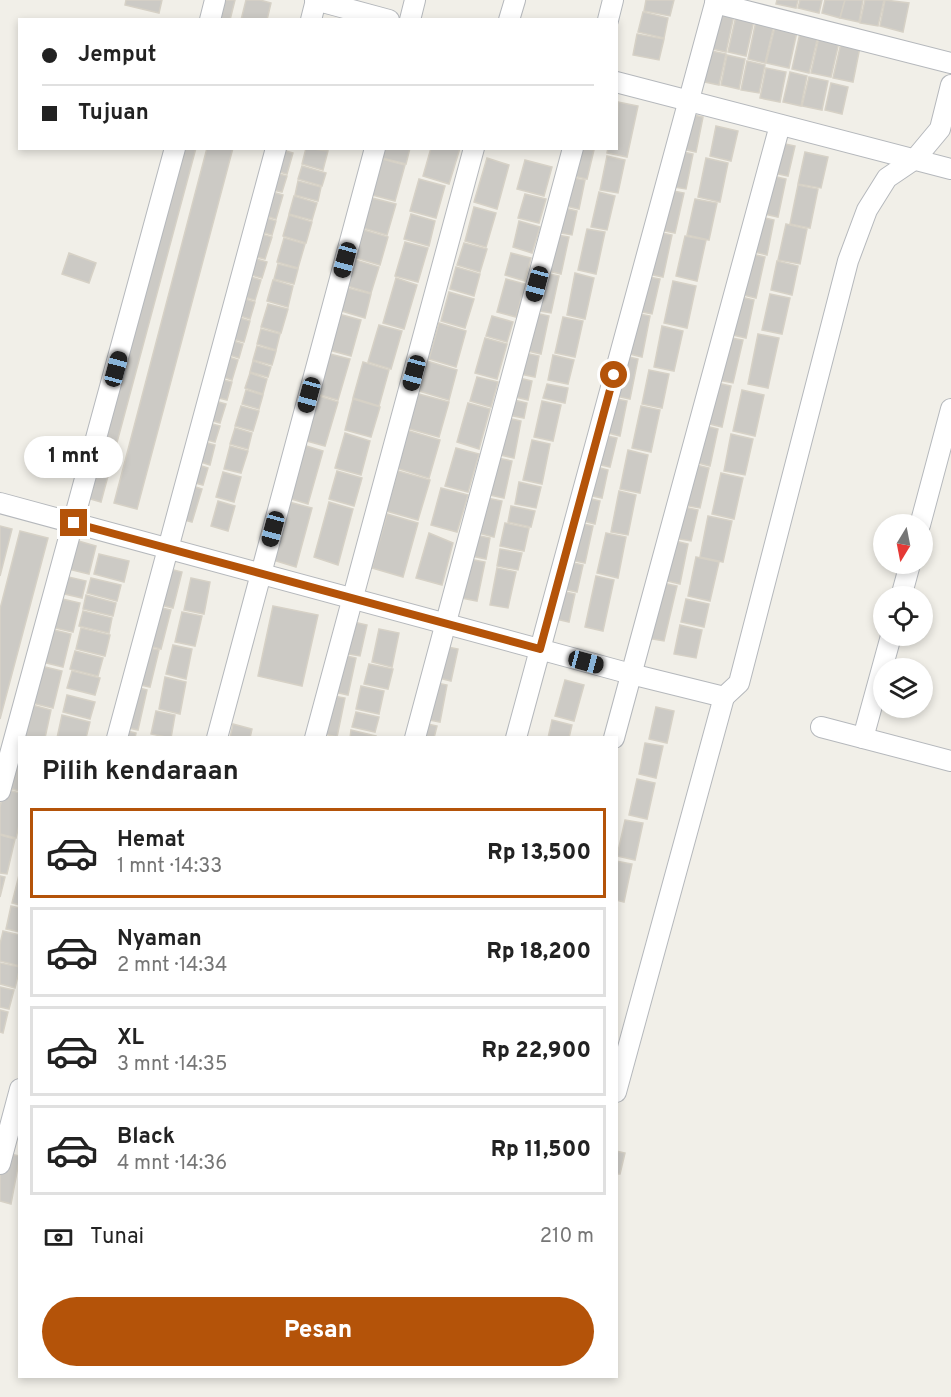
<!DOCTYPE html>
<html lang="id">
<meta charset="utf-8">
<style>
:root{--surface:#fff;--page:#f6f6f6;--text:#222;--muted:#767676;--line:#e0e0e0;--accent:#b45309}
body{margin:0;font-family:Overpass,sans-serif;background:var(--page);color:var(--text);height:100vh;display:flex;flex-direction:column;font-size:22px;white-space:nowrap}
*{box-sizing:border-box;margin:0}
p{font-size:20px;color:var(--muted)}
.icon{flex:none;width:33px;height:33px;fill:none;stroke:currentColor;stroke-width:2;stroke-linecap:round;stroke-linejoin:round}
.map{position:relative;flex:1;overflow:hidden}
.details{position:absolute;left:18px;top:736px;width:600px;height:642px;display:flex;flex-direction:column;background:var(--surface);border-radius:0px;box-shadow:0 3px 9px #0003}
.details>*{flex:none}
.hud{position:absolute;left:18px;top:18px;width:600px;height:132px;border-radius:0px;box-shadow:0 3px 9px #0003;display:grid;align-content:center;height:132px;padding:0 24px;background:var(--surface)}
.needle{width:39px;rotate:190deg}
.controls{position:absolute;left:873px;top:514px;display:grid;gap:12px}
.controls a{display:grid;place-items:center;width:60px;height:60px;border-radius:50%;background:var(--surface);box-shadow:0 3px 9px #0003;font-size:30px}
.end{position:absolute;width:27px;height:27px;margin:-14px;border:8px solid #b45309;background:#fff;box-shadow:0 0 0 3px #fff}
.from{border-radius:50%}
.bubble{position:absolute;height:42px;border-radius:21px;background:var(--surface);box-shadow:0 3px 9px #0003;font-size:20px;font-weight:800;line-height:42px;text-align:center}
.car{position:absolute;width:18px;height:36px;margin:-18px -9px;border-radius:8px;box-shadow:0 0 4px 2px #0007;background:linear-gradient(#222 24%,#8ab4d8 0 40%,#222 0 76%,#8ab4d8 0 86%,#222 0)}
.hud b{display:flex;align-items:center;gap:21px;height:57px;font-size:22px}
.hud b+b{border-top:2px solid var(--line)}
.hud i{width:15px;height:15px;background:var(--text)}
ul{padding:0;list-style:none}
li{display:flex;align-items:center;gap:18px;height:90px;margin:0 12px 9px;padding:0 12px;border:3px solid var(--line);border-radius:0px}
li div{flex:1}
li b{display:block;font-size:22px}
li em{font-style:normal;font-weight:800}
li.current{border-color:var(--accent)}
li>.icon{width:54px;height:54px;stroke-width:1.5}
h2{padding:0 24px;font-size:27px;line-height:72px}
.pay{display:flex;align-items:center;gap:15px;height:66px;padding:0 24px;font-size:22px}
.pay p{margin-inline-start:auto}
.cta{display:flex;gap:12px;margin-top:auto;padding:12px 24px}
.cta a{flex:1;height:69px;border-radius:36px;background:var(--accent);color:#fff;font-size:24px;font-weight:800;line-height:69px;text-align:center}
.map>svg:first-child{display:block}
.building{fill:#cccac5;stroke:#d6d1c6;stroke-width:1.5}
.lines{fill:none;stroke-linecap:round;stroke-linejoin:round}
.minor-casing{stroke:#b5b8bc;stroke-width:22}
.minor{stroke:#fff;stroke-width:20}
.route{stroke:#b45309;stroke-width:8}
</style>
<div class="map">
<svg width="951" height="1397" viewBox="0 0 951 1397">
<rect width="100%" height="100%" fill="#f1efe8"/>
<!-- building -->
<g class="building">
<path d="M126 0H162L159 13 125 5Z"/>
<path d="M213 0H235L230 20H208Z"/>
<path d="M246 0H260L271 3 267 20H241Z"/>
<path d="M646 0H674L670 16 644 11Z"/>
<path d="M777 0H798L796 8 776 4Z"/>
<path d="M800 0H822L819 13 798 8Z"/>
<path d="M825 0H845L840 18 822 13Z"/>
<path d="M845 0H863L859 22 840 18Z"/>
<path d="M865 0H884L878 26 860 23Z"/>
<path d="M885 0 909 3 903 32 880 26Z"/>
<path d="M712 11 734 15 726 52 704 47Z"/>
<path d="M643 12 668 18 664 38 638 32Z"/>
<path d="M736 16 754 20 746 56 728 52Z"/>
<path d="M756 21 774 25 765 63 748 59Z"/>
<path d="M776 23 798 27 789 68 766 63Z"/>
<path d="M800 33 818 36 809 73 792 69Z"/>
<path d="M637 34 664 39 659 60 633 55Z"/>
<path d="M819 37 839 42 831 77 811 73Z"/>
<path d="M841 43 860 47 853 82 833 78Z"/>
<path d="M702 49 726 54 719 85 695 80Z"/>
<path d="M727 55 745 59 739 89 721 85Z"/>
<path d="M747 61 765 65 759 93 741 90Z"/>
<path d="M766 68 786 72 780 102 760 98Z"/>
<path d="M790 72 807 76 801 106 783 102Z"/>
<path d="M809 77 828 81 822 110 802 106Z"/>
<path d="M831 83 848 87 842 114 825 110Z"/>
<path d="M618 102 638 106 627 157 607 153 608 148H616Z"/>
<path d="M680 112 703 117 696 152 673 147Z"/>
<path d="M716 126 738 131 731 161 710 156Z"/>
<path d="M776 142 795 146 788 176 769 172Z"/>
<path d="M173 148H196L101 502 80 496Z"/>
<path d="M207 148H233L137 509 114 503Z"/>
<path d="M276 148 293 153 287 174 268 169Z"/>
<path d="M306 148 328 151 323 170 302 164Z"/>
<path d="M385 148H410L406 164 382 158Z"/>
<path d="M431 148H460L449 184 423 176Z"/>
<path d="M574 148 594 150 587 179 568 175Z"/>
<path d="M674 150 693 154 686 189 667 186Z"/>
<path d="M805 152 828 157 821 188 798 184Z"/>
<path d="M607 156 625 160 618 193 600 190Z"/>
<path d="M487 158 509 165 497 209 474 202Z"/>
<path d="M706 158 728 163 720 202 698 197Z"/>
<path d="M382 159 405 165 395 201 372 195Z"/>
<path d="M525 160 552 167 544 196 517 189Z"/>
<path d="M302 166 326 173 322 186 298 179Z"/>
<path d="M268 171 287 176 282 192 264 188Z"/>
<path d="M768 175 786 179 778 217 760 213Z"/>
<path d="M568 177 585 180 579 209 561 205Z"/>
<path d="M419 179 445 186 436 218 410 211Z"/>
<path d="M298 181 321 187 318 201 295 195Z"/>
<path d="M798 185 818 189 810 228 790 224Z"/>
<path d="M663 189 684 193 675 233 655 229Z"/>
<path d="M265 190 283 195 276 219 258 214Z"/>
<path d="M599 192 615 196 607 230 591 227Z"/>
<path d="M525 194 546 199 539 223 518 218Z"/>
<path d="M294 196 317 203 312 220 289 214Z"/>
<path d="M372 198 396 204 387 235 363 228Z"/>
<path d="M695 199 717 203 709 240 687 235Z"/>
<path d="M474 207 496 213 486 247 465 241Z"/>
<path d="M560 207 577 211 572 235 555 232Z"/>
<path d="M411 214 435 221 429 246 404 239Z"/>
<path d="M257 215 276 221 272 235 254 230Z"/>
<path d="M289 215 312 222 306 243 283 236Z"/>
<path d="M757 216 774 220 767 255 750 251Z"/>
<path d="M519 221 540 227 532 253 513 247Z"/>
<path d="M786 224 807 229 800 264 778 260Z"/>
<path d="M587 229 605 232 596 274 578 270Z"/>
<path d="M364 230 388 237 380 265 356 258Z"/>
<path d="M652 231 672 235 663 277 643 273Z"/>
<path d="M254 232 272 237 265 259 247 255Z"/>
<path d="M552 234 569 237 561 274 544 270Z"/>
<path d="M685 236 706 240 697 281 676 276Z"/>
<path d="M284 238 305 244 298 268 277 262Z"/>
<path d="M405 242 428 248 418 282 395 276Z"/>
<path d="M464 243 487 249 480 272 457 265Z"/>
<path d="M69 253 96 263 89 283 62 274Z"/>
<path d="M511 253 531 258 525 281 505 275Z"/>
<path d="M747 253 765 257 756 298 739 294Z"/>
<path d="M246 256 267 262 262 278 241 272Z"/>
<path d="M352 259 379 267 371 293 344 285Z"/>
<path d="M777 261 798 266 792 295 771 290Z"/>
<path d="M278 264 298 269 294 284 274 279Z"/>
<path d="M456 267 480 274 474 296 450 289Z"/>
<path d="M541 272 559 276 551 313 533 310Z"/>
<path d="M575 273 594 278 585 319 567 315Z"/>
<path d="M241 274 261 280 255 300 236 295Z"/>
<path d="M639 275 660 279 652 314 631 310Z"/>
<path d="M396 278 417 285 404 329 383 323Z"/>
<path d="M506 279 525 284 516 317 497 312Z"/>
<path d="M273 280 293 286 288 307 267 301Z"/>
<path d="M673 281 696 286 687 328 664 323Z"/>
<path d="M344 287 371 294 365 318 338 310Z"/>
<path d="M449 292 474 299 465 328 441 321Z"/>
<path d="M770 294 790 298 782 334 762 330Z"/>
<path d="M236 296 255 302 250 319 231 313Z"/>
<path d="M737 296 754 300 746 338 728 334Z"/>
<path d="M268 304 288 309 281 333 261 327Z"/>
<path d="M531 312 549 316 541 354 523 350Z"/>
<path d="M630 312 650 316 642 357 621 352Z"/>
<path d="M335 313 361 320 351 356 325 349Z"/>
<path d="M231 315 250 321 244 342 225 337Z"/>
<path d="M492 316 513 322 507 342 486 336Z"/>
<path d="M563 317 583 321 575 357 555 353Z"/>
<path d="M439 323 466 331 456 367 429 359Z"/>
<path d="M379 325 402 331 391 369 368 362Z"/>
<path d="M662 326 683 331 674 371 654 367Z"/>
<path d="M261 329 280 334 276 350 257 344Z"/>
<path d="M758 334 779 338 768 388 748 384Z"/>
<path d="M726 337 743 340 733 383 717 380Z"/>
<path d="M224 338 243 344 239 358 220 352Z"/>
<path d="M485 338 507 344 497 379 475 373Z"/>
<path d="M257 346 276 351 272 365 253 360Z"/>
<path d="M520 352 539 356 535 377 515 373Z"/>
<path d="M326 353 350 359 338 400 314 393Z"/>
<path d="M219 354 238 360 232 380 214 374Z"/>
<path d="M553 355 574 360 568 384 548 380Z"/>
<path d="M620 355 638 359 630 399 611 395Z"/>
<path d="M253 361 271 367 268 377 250 372Z"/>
<path d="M427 361 457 370 449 400 419 391Z"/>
<path d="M363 362 389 370 379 406 353 398Z"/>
<path d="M649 370 669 374 662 408 642 404Z"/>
<path d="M250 373 267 379 263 394 245 388Z"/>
<path d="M511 376 532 381 528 400 507 395Z"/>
<path d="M212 377 232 382 227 400 207 395Z"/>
<path d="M477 377 498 382 491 407 470 401Z"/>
<path d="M713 382 731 386 722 427 705 423Z"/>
<path d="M547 384 568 388 565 403 543 398Z"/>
<path d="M246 390 263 395 259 409 242 404Z"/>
<path d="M742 390 764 395 755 436 733 431Z"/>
<path d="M415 393 449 402 439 437 406 428Z"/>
<path d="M316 395 338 402 325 446 303 440Z"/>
<path d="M607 397 627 401 620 436 600 431Z"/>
<path d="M506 398 527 403 524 418 503 414Z"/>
<path d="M208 399 226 404 220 423 202 418Z"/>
<path d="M353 399 380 407 371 437 345 430Z"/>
<path d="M542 401 561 405 553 441 534 437Z"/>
<path d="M468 403 490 409 479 449 457 442Z"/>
<path d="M241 406 259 411 253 431 235 426Z"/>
<path d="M641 406 660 410 651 452 632 448Z"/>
<path d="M504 417 521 421 514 458 496 454Z"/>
<path d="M201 421 220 426 215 442 196 437Z"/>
<path d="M702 425 718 429 710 466 694 462Z"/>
<path d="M235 428 252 433 248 449 230 444Z"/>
<path d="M406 430 440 440 429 478 396 468Z"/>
<path d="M345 433 370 441 361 475 335 468Z"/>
<path d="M598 434 617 438 610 467 592 463Z"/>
<path d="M731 434 753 439 745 475 724 471Z"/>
<path d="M197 440 215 445 210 465 191 459Z"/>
<path d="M532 440 550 444 542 484 523 480Z"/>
<path d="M303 445 323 451 308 504 288 498Z"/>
<path d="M230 446 248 451 241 473 224 469Z"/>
<path d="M456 448 479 454 468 492 445 486Z"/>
<path d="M628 450 648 455 640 493 620 489Z"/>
<path d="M493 457 512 461 504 498 485 494Z"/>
<path d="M189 462 208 468 203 485 184 480Z"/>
<path d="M692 464 709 468 700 508 683 505Z"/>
<path d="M589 465 608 470 602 498 583 494Z"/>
<path d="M337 471 362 478 354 506 329 499Z"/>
<path d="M398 471 430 480 418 520 386 511Z"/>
<path d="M223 472 241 477 234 502 216 497Z"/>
<path d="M721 473 743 478 734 519 712 514Z"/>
<path d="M519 482 541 487 536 508 515 504Z"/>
<path d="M183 483 202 489 192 522 173 517Z"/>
<path d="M441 488 468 495 457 532 431 525Z"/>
<path d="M619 491 636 495 628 535 611 532Z"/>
<path d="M580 496 600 501 595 524 575 519Z"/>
<path d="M482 497 502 501 494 537 474 532Z"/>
<path d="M218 501 235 506 228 531 211 526Z"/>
<path d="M289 502 312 508 296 567 273 560Z"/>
<path d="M329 502 353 509 338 565 314 557Z"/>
<path d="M511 506 535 511 531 527 508 522Z"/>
<path d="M679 506 698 510 691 541 673 538Z"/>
<path d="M387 514 418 523 403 577 372 568Z"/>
<path d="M708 516 732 521 723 562 700 557Z"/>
<path d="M574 522 593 526 585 563 566 559Z"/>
<path d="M505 523 529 528 524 551 500 546Z"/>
<path d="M0 526 12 529 0 576Z"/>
<path d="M20 531 48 538 0 719V609Z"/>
<path d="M429 533 453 543 442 585 416 578Z"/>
<path d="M606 533 626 537 618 578 597 573Z"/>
<path d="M470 534 490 538 486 559 466 555Z"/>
<path d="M75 540 96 546 89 574 68 569Z"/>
<path d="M671 540 688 544 680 584 663 580Z"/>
<path d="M500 549 522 553 518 570 497 566Z"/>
<path d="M99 554 129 561 124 582 94 574Z"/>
<path d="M696 557 719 562 710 601 688 596Z"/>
<path d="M464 558 485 562 477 601 456 597Z"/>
<path d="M560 560 583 565 577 592 554 587Z"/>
<path d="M157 566 182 572 173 608 148 602Z"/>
<path d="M497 568 516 572 508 608 490 605Z"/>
<path d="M64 576 86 581 82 598 60 593Z"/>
<path d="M596 576 614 580 603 631 585 627Z"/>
<path d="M91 578 121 585 117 601 87 593Z"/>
<path d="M191 578 210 582 204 614 184 610Z"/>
<path d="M658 582 677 586 664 641 646 638Z"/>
<path d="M552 589 575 594 569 622 547 617Z"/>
<path d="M86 595 116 603 113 616 83 609Z"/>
<path d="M58 598 80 603 73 632 51 627Z"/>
<path d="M686 599 709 604 704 627 681 622Z"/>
<path d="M149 605 171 610 161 649 140 644Z"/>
<path d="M273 606 318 615 302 686 258 676Z"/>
<path d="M83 611 112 618 109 633 79 626Z"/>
<path d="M182 612 202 616 195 646 175 642Z"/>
<path d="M349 621 367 625 360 656 342 653Z"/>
<path d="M680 625 702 630 696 658 674 654Z"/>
<path d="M81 628 110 635 105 656 76 649Z"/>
<path d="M50 629 71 634 63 667 42 662Z"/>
<path d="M379 629 399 633 392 667 372 662Z"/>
<path d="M173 645 192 649 186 679 166 674Z"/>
<path d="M438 645 458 649 451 681 431 676Z"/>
<path d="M140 646 159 650 150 687 131 683Z"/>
<path d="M75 651 103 658 98 676 70 669Z"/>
<path d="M338 654 356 658 348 695 330 691Z"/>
<path d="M369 664 393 669 388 689 364 684Z"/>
<path d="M41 666 62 671 53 708 32 703Z"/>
<path d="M72 671 100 678 95 695 67 688Z"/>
<path d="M165 677 186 682 180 714 159 709Z"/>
<path d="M565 680 584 685 574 721 555 716Z"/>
<path d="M427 681 447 685 440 722 419 718Z"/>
<path d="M129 685 147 690 138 730 119 726Z"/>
<path d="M361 686 384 691 379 714 356 709Z"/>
<path d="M67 695 95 702 90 719 63 712Z"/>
<path d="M328 695 345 698 337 737 320 733Z"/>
<path d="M32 705 51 710 45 738H24Z"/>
<path d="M656 707 674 711 667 743 649 739Z"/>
<path d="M156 711 175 715 171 738 151 734Z"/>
<path d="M356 712 379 717 375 732 352 727Z"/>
<path d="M62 715 90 722 86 738H57Z"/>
<path d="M552 720 572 725 569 738H548Z"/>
<path d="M419 722 437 726 434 738H415Z"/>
<path d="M233 724 252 729 250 738H230Z"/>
<path d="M119 729 136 733 135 738H117Z"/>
<path d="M351 730 376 736 375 738H350Z"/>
<path d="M645 743 663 746 656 778 639 774Z"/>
<path d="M20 747V791L7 788Z"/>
<path d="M637 779 655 783 647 819 629 815Z"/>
<path d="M4 789 20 793V821L16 838 0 834V807Z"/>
<path d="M625 820 643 823 635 860 617 856Z"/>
<path d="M0 835 15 839 7 874 0 873Z"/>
<path d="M616 861 632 864 624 902 616 900Z"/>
<path d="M19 875 20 876V905L12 903Z"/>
<path d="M0 876 5 877 0 897Z"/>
<path d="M11 906 20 908V932L6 929Z"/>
<path d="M3 931 20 935V966L0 961V944Z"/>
<path d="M0 963 20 967 15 988 0 984Z"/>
<path d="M0 987 14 990 9 1009 0 1007Z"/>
<path d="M0 1010 8 1012 3 1033 0 1032Z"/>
<path d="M616 1151 625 1153 620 1174H616Z"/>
<path d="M0 1152 20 1156 11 1204 0 1201Z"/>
</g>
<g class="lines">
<!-- minor casing -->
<g class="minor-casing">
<g id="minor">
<path d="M315 0 389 20"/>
<path d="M715 3 951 63"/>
<path d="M210 20 215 0"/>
<path d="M311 20 316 0"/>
<path d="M410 20 415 0"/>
<path d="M509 20 515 0"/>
<path d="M608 20 613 0"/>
<path d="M616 82 951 169"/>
<path d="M0 503 631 674 724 697 739 683 848 261 867 210 887 178 915 159 940 129 951 85"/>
<path d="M920 525 951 409"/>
<path d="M901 597 910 564"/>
<path d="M821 727 951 761"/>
<path d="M117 738 276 148"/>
<path d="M217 738 375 148"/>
<path d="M315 738 474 148"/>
<path d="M415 738 573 148"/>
<path d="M516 738 716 0"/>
<path d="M614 738 780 125"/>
<path d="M863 738 891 636"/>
<path d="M0 791 175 148"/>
<path d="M616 1092 724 697"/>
<path d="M0 1164 20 1089"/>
</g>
</g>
<!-- minor -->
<use href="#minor" class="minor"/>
</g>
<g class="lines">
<!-- route -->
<path class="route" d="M74 523 540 649 614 375"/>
</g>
</svg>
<div class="controls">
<a><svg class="needle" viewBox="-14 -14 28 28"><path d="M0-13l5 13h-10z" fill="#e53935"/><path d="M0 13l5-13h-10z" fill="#767676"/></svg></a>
<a><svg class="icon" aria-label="locate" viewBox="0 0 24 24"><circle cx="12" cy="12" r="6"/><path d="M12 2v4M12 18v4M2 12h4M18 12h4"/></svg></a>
<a><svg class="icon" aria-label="layers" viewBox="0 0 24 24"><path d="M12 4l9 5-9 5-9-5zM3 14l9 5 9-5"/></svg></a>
</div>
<i class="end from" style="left:614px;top:375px"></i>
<i class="end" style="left:74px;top:523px"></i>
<div class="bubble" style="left:24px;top:436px;width:99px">1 mnt</div>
<i class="car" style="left:345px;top:260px;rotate:195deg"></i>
<i class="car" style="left:537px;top:284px;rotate:195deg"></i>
<i class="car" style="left:116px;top:369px;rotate:15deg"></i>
<i class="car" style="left:414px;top:373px;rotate:195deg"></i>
<i class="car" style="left:309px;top:395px;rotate:195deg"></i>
<i class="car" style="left:273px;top:529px;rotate:195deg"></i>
<i class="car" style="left:586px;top:662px;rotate:105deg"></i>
<div class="hud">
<b><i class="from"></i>Jemput</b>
<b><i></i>Tujuan</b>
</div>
<section class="details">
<h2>Pilih kendaraan</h2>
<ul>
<li class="current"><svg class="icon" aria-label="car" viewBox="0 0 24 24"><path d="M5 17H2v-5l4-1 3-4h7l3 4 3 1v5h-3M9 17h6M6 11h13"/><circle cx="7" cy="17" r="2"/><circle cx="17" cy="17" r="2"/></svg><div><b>Hemat</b><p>1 mnt · 14:33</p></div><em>Rp 13,500</em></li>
<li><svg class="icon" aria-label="car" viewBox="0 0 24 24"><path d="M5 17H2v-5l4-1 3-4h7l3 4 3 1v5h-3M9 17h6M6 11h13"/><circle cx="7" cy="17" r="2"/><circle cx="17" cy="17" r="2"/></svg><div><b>Nyaman</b><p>2 mnt · 14:34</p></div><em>Rp 18,200</em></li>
<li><svg class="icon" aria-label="car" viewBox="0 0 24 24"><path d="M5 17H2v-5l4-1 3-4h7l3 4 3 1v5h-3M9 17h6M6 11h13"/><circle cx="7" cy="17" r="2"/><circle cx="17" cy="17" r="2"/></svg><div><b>XL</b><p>3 mnt · 14:35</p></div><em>Rp 22,900</em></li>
<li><svg class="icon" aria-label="car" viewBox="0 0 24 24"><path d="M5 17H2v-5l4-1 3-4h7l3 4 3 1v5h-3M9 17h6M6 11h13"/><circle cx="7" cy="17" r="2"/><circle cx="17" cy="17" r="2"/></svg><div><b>Black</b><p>4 mnt · 14:36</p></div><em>Rp 11,500</em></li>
</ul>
<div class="pay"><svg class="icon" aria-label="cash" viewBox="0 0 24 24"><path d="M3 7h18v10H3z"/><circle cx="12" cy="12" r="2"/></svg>Tunai<p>210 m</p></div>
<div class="cta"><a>Pesan</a></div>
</section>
</div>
